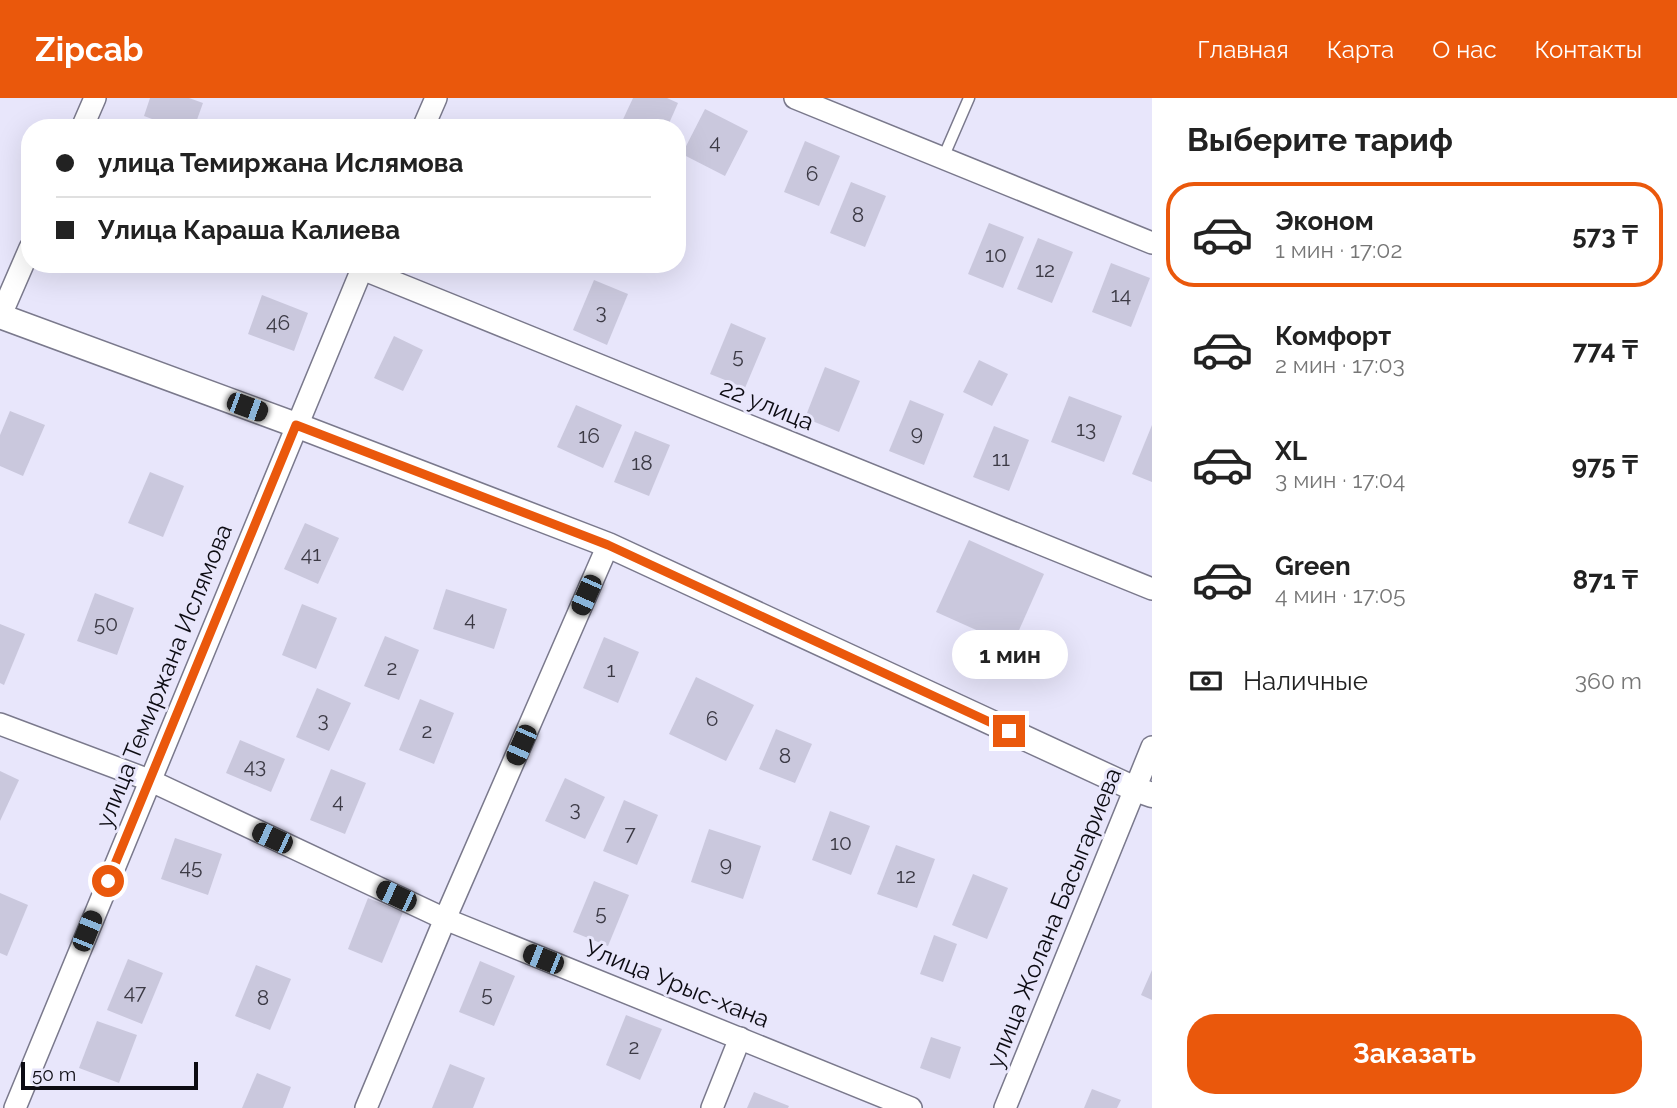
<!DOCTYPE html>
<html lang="ru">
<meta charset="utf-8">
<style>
:root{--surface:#fff;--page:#f6f6f6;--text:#222;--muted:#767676;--line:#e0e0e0;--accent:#ea580c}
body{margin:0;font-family:Raleway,sans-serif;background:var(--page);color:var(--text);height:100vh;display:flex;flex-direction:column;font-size:26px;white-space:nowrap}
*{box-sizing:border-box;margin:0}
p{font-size:23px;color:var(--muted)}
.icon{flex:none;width:38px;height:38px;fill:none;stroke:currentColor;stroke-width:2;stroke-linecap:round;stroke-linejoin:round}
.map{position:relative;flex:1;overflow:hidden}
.sheet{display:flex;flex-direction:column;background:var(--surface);width:525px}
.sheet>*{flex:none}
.guide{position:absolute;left:21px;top:21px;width:665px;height:154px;border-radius:28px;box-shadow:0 7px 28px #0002;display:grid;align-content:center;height:154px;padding:0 35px;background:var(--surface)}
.scale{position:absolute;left:21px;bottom:18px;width:177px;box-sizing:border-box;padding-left:7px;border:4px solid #0c0b12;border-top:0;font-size:19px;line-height:24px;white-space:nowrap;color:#0c0b12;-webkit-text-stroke:5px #e8e6fb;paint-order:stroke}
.end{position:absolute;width:32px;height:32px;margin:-16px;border:9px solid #ea580c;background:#fff;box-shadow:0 0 0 4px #fff}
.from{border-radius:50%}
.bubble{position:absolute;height:49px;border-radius:24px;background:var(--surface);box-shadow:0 7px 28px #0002;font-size:23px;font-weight:700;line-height:49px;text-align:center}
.car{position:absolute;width:21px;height:42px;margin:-21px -10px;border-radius:9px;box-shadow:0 0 5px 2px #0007;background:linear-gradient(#222 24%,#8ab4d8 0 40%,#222 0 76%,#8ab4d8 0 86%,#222 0)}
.guide b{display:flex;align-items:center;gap:24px;height:66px;font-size:26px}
.guide b+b{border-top:2px solid var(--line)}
.guide i{width:18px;height:18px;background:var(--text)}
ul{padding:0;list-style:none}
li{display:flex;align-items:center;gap:21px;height:105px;margin:0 14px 10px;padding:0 21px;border:4px solid transparent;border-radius:28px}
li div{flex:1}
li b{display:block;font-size:26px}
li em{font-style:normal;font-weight:700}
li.on{border-color:var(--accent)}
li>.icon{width:63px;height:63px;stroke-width:1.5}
h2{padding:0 35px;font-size:32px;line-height:84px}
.pay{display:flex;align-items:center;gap:18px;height:77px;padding:0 35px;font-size:26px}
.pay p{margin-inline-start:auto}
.primary-button{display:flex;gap:14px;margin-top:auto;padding:14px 35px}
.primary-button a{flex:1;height:80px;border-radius:28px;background:var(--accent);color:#fff;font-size:28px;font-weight:700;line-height:80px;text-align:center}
header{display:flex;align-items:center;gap:42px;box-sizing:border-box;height:98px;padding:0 35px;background:var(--accent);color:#fff}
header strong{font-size:33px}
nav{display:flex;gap:38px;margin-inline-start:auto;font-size:24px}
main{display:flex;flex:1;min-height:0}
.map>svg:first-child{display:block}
.building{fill:#cac8dd}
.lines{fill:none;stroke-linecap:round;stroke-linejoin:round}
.service-casing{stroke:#7a798c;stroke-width:13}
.minor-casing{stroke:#7a798c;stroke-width:24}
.tertiary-casing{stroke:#7a798c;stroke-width:27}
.service{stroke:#fff;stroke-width:10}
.minor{stroke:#fff;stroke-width:21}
.tertiary{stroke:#fff;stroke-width:24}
.route{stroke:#ea580c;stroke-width:9}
.labels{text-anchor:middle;stroke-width:6;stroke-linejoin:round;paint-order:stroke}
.number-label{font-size:21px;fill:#3c3a45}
.street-label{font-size:24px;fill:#0c0b12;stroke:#e8e6fb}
</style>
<header>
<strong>Zipcab</strong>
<nav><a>Главная</a><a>Карта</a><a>О нас</a><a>Контакты</a></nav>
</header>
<main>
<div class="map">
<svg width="1152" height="1010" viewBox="0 0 1152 1010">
<rect width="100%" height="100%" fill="#e8e6fb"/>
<!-- building -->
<g class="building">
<path d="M150 0H189L203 5 194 30H176L144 18Z"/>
<path d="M633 0H667L678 5 667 30H619Z"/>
<path d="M705 11 748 33 725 78 682 56Z"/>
<path d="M805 43 840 58 819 108 784 94Z"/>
<path d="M851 84 886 98 865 149 830 135Z"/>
<path d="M989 125 1024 139 1003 190 968 176Z"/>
<path d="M1038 140 1073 154 1052 205 1017 191Z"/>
<path d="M1111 165 1150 180 1131 229 1092 214Z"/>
<path d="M594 182 628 196 607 247 573 232Z"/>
<path d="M262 197 308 215 294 253 248 236Z"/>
<path d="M731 225 766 240 745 290 710 276Z"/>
<path d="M394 238 423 252 403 293 374 280Z"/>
<path d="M979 262 1008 276 992 308 963 294Z"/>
<path d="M825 269 860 283 839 334 805 320Z"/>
<path d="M1069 298 1122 318 1104 364 1051 344Z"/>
<path d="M910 302 944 316 924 367 889 353Z"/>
<path d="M576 307 622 327 603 370 557 349Z"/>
<path d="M10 313 45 327 23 378 0 368V337Z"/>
<path d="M1152 327V384L1132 376Z"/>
<path d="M994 328 1029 342 1009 393 973 379Z"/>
<path d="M635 333 670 347 649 398 614 384Z"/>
<path d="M150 374 184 388 163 439 128 425Z"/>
<path d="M305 425 339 440 318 486 284 471Z"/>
<path d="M969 442 1044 476 1012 548 936 514Z"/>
<path d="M446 491 507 511 494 551 433 531Z"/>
<path d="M95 495 134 510 117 557 77 543Z"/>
<path d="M302 506 337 520 316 571 282 557Z"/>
<path d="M0 526 25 536 4 587 0 585Z"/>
<path d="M385 538 419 552 399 602 364 588Z"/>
<path d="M604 539 639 554 618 605 583 590Z"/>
<path d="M696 579 754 607 726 663 669 636Z"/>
<path d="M317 590 351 605 329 653 296 639Z"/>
<path d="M420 601 454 615 434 666 399 652Z"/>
<path d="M776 631 812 646 795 685 759 671Z"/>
<path d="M240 642 285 661 271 694 226 675Z"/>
<path d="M331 671 366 685 345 736 310 722Z"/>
<path d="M0 673 19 682 0 723Z"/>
<path d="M565 680 605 699 585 741 545 723Z"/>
<path d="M624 702 658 717 637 767 603 753Z"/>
<path d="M830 713 870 728 851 777 812 762Z"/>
<path d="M709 731 761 748 743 801 691 784Z"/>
<path d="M175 740 222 756 208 797 161 781Z"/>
<path d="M896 747 935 761 917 810 877 796Z"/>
<path d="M973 776 1008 790 987 841 952 827Z"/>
<path d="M594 783 629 797 608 848 573 834Z"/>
<path d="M0 795 28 807 7 858 0 855Z"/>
<path d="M368 800 403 814 382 865 348 851Z"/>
<path d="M934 837 957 846 943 884 920 876Z"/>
<path d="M128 861 163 875 142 926 107 912Z"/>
<path d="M480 863 515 878 494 928 459 914Z"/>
<path d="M256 867 291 881 270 932 235 918Z"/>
<path d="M1152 872V902L1141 897Z"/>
<path d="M626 917 662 931 640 982 606 967Z"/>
<path d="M97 923 137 937 119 985 79 970Z"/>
<path d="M931 939 961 949 950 981 920 970Z"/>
<path d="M450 966 485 980 473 1010H432Z"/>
<path d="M257 975 291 989 283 1010H242Z"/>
<path d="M1092 991 1121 1002 1117 1010H1084Z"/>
<path d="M754 994 789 1008 788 1010H747Z"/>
</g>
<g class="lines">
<!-- service casing -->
<g class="service-casing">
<path id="service" d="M943 60 969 0"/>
</g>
<!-- minor casing -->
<g class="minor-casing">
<g id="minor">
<path d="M795 0 1152 145"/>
<path d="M82 30 95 0"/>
<path d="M423 30 436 0"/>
<path d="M362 171 1152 491"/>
<path d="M0 219 30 150"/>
<path d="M0 626 149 682 445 821 911 1010"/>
<path d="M15 1010 364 166"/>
<path d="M366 1010 445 821 608 447"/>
<path d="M712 1010 740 940"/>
<path d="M1005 1010 1152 649"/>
</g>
</g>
<!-- tertiary casing -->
<g class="tertiary-casing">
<path id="tertiary" d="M0 218 296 327 608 447 1135 691 1152 697"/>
</g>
<!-- service -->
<use href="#service" class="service"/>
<!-- minor -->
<use href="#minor" class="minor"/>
<!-- tertiary -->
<use href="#tertiary" class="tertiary"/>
</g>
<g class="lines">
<!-- route -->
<path class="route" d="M108 783 296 327 608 447 1009 633"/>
</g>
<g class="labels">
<!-- number labels -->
<g class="number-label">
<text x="715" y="51">4</text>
<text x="812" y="83">6</text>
<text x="858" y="124">8</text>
<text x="996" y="164">10</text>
<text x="1045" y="179">12</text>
<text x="1121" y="204">14</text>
<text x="601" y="221">3</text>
<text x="278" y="232">46</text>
<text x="738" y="265">5</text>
<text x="1086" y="338">13</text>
<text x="917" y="342">9</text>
<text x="589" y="345">16</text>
<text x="1001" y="368">11</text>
<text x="642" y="372">18</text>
<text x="311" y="463">41</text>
<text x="470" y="528">4</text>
<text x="106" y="533">50</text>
<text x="392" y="577">2</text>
<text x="611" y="579">1</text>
<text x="712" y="628">6</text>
<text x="323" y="629">3</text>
<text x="427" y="640">2</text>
<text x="785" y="665">8</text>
<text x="255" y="675">43</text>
<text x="338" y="710">4</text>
<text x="575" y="718">3</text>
<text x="630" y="742">7</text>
<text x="841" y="752">10</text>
<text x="726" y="773">9</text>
<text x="191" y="776">45</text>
<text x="906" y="785">12</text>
<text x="601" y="822">5</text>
<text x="135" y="901">47</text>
<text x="487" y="903">5</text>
<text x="263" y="907">8</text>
<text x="634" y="956">2</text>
</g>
<!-- street labels -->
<g class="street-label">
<text transform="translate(767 307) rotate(22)" y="8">22 улица</text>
<text transform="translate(164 578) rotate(-68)" y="8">улица Темиржана Ислямова</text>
<text transform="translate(1054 820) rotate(-68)" y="8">улица Жолана Басыгариева</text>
<text transform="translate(677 886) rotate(22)" y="8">Улица Урыс-хана</text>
</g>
</g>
</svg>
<div class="scale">50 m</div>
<i class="end from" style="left:108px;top:783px"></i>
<i class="end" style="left:1009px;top:633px"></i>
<div class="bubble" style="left:952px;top:532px;width:116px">1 мин</div>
<i class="car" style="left:247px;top:309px;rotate:110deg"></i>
<i class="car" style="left:586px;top:497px;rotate:204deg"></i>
<i class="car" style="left:521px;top:647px;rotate:204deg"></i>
<i class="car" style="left:272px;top:740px;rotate:295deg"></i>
<i class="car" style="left:396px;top:798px;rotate:295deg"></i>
<i class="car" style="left:87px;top:833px;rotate:22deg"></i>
<i class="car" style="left:543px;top:861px;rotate:292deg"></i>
<div class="guide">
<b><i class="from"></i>улица Темиржана Ислямова</b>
<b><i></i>Улица Караша Калиева</b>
</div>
</div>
<section class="sheet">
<h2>Выберите тариф</h2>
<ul>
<li class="on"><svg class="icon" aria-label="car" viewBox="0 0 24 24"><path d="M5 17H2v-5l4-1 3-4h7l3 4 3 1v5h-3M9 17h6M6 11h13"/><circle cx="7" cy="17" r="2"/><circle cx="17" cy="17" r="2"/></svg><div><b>Эконом</b><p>1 мин · 17:02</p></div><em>573 ₸</em></li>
<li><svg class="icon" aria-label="car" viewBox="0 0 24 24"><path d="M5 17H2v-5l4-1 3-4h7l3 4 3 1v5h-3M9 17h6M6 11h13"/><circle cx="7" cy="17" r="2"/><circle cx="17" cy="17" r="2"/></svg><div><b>Комфорт</b><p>2 мин · 17:03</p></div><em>774 ₸</em></li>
<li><svg class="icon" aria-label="car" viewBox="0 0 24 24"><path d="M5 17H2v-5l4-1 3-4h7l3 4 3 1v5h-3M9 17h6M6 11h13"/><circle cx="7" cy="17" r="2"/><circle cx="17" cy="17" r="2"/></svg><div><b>XL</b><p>3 мин · 17:04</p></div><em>975 ₸</em></li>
<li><svg class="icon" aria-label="car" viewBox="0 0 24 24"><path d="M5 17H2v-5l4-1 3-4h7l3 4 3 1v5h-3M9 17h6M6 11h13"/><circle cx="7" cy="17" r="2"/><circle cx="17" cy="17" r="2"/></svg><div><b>Green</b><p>4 мин · 17:05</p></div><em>871 ₸</em></li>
</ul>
<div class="pay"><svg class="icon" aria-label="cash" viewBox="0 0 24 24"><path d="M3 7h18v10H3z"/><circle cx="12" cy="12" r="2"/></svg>Наличные<p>360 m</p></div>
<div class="primary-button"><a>Заказать</a></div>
</section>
</main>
